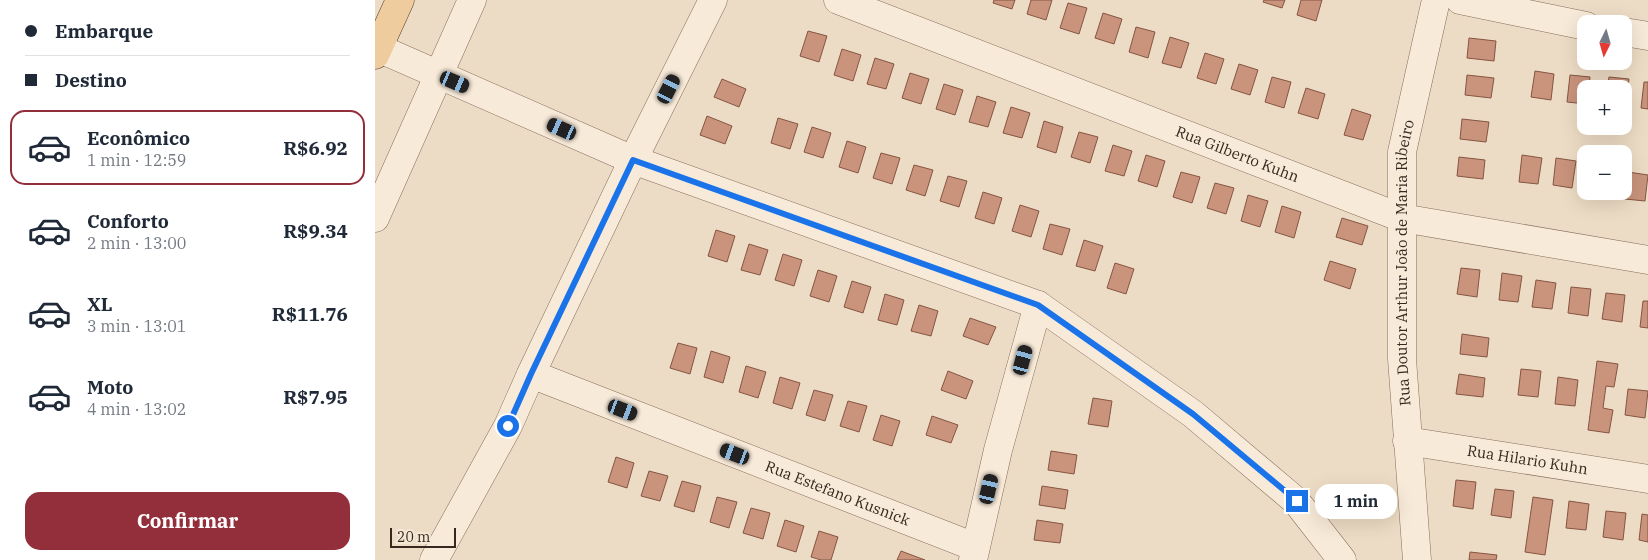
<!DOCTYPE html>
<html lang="pt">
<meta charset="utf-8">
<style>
:root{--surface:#fff;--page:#f6f6f7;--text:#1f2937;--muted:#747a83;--line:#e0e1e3;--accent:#932e3b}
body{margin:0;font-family:"IBM Plex Serif",serif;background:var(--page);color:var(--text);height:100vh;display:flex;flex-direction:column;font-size:19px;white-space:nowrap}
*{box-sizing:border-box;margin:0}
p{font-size:16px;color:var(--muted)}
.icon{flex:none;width:28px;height:28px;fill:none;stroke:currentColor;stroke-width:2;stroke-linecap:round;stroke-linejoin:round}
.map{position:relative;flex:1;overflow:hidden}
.details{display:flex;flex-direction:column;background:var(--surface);width:375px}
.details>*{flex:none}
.guide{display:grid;align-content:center;height:110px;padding:0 25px;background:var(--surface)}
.needle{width:32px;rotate:185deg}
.buttons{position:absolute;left:1202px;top:15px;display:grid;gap:10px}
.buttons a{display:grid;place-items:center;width:55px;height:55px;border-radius:10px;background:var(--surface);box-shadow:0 5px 20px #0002;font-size:25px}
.scale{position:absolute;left:15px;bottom:12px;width:66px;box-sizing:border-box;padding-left:5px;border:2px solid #37281f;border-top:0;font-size:14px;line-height:18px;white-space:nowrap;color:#37281f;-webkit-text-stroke:4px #f4e7d4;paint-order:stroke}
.end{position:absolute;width:22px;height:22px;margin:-11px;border:6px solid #1a73e8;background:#fff;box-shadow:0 0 0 2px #fff}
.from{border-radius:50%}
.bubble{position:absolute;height:35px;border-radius:15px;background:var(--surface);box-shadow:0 5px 20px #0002;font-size:16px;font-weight:700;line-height:35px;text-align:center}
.car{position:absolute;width:15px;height:30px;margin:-15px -8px;border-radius:6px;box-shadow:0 0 4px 1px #0007;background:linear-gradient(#222 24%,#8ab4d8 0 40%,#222 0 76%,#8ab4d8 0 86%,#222 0)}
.guide b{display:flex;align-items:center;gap:18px;height:48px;font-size:19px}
.guide b+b{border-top:1px solid var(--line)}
.guide i{width:12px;height:12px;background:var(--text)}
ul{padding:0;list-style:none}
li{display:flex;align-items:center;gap:15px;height:75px;margin:0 10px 8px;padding:0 15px;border:2px solid transparent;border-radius:15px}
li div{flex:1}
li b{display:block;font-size:19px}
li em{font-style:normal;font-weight:700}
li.active{border-color:var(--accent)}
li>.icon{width:45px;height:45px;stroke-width:1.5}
.cta{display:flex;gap:10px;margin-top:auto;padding:10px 25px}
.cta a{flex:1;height:58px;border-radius:15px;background:var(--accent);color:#fff;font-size:20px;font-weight:700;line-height:58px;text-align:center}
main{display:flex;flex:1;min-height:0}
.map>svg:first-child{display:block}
.building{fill:#c9937c;stroke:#855542}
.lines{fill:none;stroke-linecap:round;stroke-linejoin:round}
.minor-casing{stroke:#876d5c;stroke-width:29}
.major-casing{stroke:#553c30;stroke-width:29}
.minor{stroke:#f8ead8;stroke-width:28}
.major{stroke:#eecc9e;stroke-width:28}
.route{stroke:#1a73e8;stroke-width:6}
.labels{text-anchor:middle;stroke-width:5;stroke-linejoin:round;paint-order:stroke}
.street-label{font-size:15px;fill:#37281f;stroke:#f4e7d4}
</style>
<main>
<section class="details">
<div class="guide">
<b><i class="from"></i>Embarque</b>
<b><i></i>Destino</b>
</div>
<ul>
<li class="active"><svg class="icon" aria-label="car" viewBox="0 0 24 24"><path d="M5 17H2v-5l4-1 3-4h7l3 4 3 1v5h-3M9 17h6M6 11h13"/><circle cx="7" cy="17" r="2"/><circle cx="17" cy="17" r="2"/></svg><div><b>Econômico</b><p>1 min · 12:59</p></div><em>R$6.92</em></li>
<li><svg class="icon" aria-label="car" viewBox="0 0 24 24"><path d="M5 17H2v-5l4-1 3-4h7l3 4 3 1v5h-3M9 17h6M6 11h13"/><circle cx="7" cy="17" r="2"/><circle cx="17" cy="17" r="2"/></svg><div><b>Conforto</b><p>2 min · 13:00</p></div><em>R$9.34</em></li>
<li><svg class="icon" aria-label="car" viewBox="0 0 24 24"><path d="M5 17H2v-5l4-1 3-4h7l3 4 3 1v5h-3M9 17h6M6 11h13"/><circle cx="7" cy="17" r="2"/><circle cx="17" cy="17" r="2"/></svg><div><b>XL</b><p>3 min · 13:01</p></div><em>R$11.76</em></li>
<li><svg class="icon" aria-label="car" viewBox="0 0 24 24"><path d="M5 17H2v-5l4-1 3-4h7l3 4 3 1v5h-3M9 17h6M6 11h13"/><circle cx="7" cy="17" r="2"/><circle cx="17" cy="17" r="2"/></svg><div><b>Moto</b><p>4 min · 13:02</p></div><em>R$7.95</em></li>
</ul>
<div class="cta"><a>Confirmar</a></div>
</section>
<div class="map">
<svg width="1273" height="560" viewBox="0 0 1273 560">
<rect width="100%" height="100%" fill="#eddcc5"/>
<!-- building -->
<g class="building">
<path d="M619 0H640L637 9 618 3Z"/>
<path d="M656 0H677L671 20 652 14Z"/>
<path d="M889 0H910L907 8 888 2Z"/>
<path d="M926 0H947L941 21 922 15Z"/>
<path d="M693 3 712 8 704 34 685 28Z"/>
<path d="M728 13 747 19 739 44 720 38Z"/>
<path d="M761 27 780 32 773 58 754 52Z"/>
<path d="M433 31 452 36 444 62 425 56Z"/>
<path d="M795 37 814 43 806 68 787 63Z"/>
<path d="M1094 38 1121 41 1119 61 1092 58Z"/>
<path d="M467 49 486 55 478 81 459 75Z"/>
<path d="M830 53 849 59 841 84 822 78Z"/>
<path d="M500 58 519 64 511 89 492 84Z"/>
<path d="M864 64 883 70 875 95 856 89Z"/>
<path d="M1160 71 1179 74 1176 100 1156 97Z"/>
<path d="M535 73 554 79 546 104 527 98Z"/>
<path d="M1092 75 1119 78 1116 98 1090 95Z"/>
<path d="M1195 75 1215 77 1214 89H1211V104L1192 102Z"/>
<path d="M897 77 916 82 909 108 890 102Z"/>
<path d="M1234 77 1254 79 1251 105H1249V89H1232Z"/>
<path d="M347 79 371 89 364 107 339 97Z"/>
<path d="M1269 82H1273V109L1266 108Z"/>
<path d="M569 84 588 90 580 115 561 109Z"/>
<path d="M931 88 950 94 943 119 923 113Z"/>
<path d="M602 96 621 102 613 127 594 122Z"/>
<path d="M636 107 655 113 647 138 628 133Z"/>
<path d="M977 109 996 115 988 140 969 135Z"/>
<path d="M332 116 357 126 350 144 325 135Z"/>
<path d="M403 118 423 124 415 149 396 143Z"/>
<path d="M1087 119 1114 122 1111 142 1085 139Z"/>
<path d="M669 121 688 127 681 153 662 147Z"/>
<path d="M437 127 456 133 448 158 429 152Z"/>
<path d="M704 132 723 137 715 163 696 157Z"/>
<path d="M472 141 491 147 483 173 464 167Z"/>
<path d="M738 145 757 151 749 176 730 171Z"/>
<path d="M506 153 525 158 517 184 498 178Z"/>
<path d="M771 155 790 161 782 187 763 181Z"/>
<path d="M1147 155 1167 158 1163 184 1144 182Z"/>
<path d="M1084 157 1110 160 1108 179 1082 176Z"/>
<path d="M1181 158 1201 161 1197 188 1178 185Z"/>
<path d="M539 165 558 170 550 196 531 190Z"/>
<path d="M806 172 825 177 817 203 798 197Z"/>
<path d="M1253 172 1273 175 1270 201 1250 199Z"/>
<path d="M573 176 592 181 584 207 565 201Z"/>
<path d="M840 183 859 188 851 214 832 208Z"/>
<path d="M1215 191H1235L1234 196 1215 194Z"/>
<path d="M608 192 627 198 619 224 600 218Z"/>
<path d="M873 195 893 201 885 227 866 221Z"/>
<path d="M645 205 664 211 656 237 637 231Z"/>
<path d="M907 206 926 212 919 238 900 232Z"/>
<path d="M967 218 993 226 987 245 961 237Z"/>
<path d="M675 224 695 229 687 255 668 249Z"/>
<path d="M341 230 360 236 352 262 333 256Z"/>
<path d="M709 240 728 246 720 271 701 266Z"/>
<path d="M374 244 393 250 385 275 366 270Z"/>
<path d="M408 254 427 260 419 286 400 280Z"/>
<path d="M955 261 981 269 975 289 949 280Z"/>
<path d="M740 263 759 269 751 294 732 288Z"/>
<path d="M1086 268 1105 270 1102 297 1082 294Z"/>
<path d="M443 270 462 276 454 302 435 296Z"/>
<path d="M1127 273 1147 276 1143 302 1124 300Z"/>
<path d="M1161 280 1181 283 1177 309 1157 307Z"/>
<path d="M477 281 496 287 488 313 469 307Z"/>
<path d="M1196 287 1216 289 1213 316 1193 313Z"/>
<path d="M1231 293 1250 295 1247 322 1227 319Z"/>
<path d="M510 294 529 300 522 325 503 320Z"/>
<path d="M1268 301H1273V328L1265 327Z"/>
<path d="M544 305 563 311 556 336 536 331Z"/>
<path d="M595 318 621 327 613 345 588 336Z"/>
<path d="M1087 334 1114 338 1112 357 1085 354Z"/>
<path d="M303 343 322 348 315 374 295 368Z"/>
<path d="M336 351 355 357 348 383 329 377Z"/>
<path d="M1222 361 1243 364 1239 387 1231 386 1228 408 1238 410 1234 433 1213 430Z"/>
<path d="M371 366 391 372 383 398 364 392Z"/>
<path d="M1146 369 1166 371 1163 397 1143 395Z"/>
<path d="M573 371 598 381 591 399 566 390Z"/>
<path d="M1084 374 1110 378 1108 397 1081 394Z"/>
<path d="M405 377 425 383 417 409 398 403Z"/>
<path d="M1183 377 1203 380 1200 406 1180 404Z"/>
<path d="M1253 389 1273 391 1270 418 1250 415Z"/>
<path d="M439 390 458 395 450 421 431 415Z"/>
<path d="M718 398 737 401 733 427 713 424Z"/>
<path d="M473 401 492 406 484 432 465 426Z"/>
<path d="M506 415 525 421 517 446 498 440Z"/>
<path d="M557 416 583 425 576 443 551 435Z"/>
<path d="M676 451 702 455 699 474 673 470Z"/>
<path d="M241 457 259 463 252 488 233 482Z"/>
<path d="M274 471 293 476 285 501 266 496Z"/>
<path d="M1081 480 1101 482 1098 509 1078 506Z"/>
<path d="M307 481 326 486 319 512 299 506Z"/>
<path d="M667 486 693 490 690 509 664 505Z"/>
<path d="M1120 489 1139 491 1136 518 1116 515Z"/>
<path d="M342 497 362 502 354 528 335 522Z"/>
<path d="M1158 497 1178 500 1170 555 1150 552Z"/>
<path d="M1194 501 1214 504 1211 530 1191 528Z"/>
<path d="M376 508 395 513 388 539 368 533Z"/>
<path d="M1231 511 1251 513 1248 540 1228 537Z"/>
<path d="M1267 514 1273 515V542L1264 540Z"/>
<path d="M410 520 429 526 421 552 402 546Z"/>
<path d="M662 520 688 524 685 543 659 540Z"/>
<path d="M444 531 463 537 456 560H446L436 557Z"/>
<path d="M526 551 550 560H522Z"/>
<path d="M1095 552 1122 555 1121 560H1094Z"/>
</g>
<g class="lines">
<!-- minor casing -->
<g class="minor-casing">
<g id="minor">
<path id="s1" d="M463 0 1027 218 1273 260"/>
<path d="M1085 0 1211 26"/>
<path d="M1249 32 1273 36"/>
<path d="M0 43 3 48 258 160 663 305 818 414 921 501 967 560"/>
<path d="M0 218 97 0"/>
<path id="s2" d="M156 374 600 547"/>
<path id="s3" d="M1032 441 1273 479"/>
<path d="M59 560 133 426 156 374 258 160 338 0"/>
<path d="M598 560 623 450 663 305"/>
<path id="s4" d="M1042 560 1027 359V152L1061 0"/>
</g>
</g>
<!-- major casing -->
<g class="major-casing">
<path id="major" d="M0 55 25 0"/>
</g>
<!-- minor -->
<use href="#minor" class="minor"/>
<!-- major -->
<use href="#major" class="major"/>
</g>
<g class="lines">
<!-- route -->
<path class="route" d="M133 426 156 374 258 160 663 305 818 414 922 501"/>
</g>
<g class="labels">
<!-- street labels -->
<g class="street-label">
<text dy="5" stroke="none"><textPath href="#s1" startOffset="428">Rua Gilberto Kuhn</textPath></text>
<text dy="5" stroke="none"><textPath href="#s4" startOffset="298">Rua Doutor Arthur João de Maria Ribeiro</textPath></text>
<text dy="5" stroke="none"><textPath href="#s3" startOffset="122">Rua Hilario Kuhn</textPath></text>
<text dy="5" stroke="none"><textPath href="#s2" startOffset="329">Rua Estefano Kusnick</textPath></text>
</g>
</g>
</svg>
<div class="buttons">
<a><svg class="needle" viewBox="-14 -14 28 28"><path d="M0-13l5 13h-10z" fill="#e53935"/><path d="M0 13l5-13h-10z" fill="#747a83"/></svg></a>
<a>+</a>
<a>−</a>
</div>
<div class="scale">20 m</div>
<i class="end from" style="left:133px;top:426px"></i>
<i class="end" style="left:922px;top:501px"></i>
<div class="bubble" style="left:940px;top:484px;width:82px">1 min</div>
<i class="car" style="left:80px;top:82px;rotate:113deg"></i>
<i class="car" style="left:294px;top:89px;rotate:27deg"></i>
<i class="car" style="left:187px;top:129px;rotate:294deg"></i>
<i class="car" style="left:648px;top:360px;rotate:15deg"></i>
<i class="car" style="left:248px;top:410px;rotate:111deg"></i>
<i class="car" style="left:360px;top:454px;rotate:291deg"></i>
<i class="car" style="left:614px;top:489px;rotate:13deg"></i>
</div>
</main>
